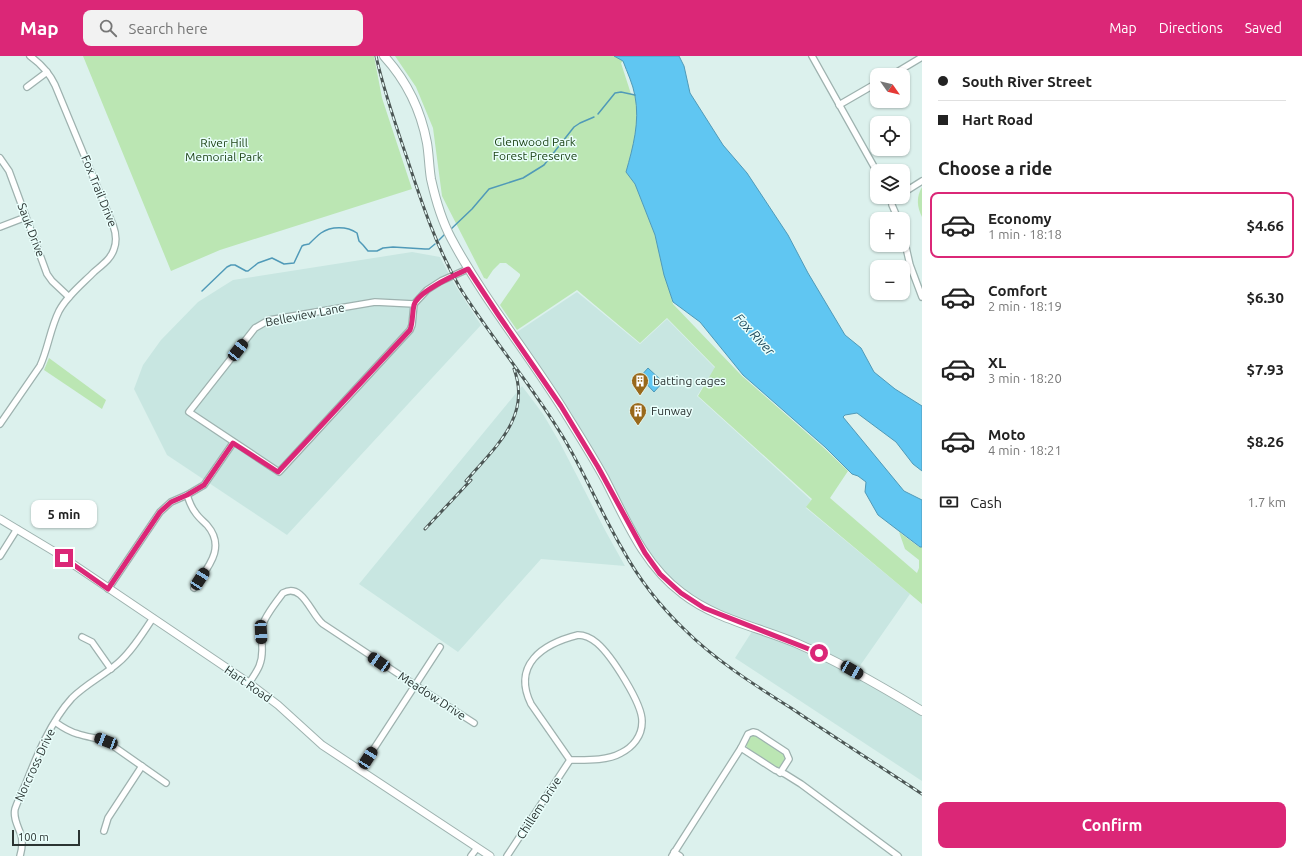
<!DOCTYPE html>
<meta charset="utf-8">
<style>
:root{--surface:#fff;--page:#f2f2f2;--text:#222;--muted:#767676;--line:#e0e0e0;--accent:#db2777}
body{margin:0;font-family:Ubuntu,sans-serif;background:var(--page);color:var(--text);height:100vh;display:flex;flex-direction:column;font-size:15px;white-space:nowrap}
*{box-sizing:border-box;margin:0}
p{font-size:13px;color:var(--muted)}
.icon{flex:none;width:22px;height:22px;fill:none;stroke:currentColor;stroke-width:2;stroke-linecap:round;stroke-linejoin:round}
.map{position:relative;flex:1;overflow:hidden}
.sheet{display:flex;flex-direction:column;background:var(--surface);width:380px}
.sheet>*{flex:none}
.top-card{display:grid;align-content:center;height:88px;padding:0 16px;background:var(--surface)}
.needle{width:26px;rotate:124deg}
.tools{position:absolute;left:870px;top:12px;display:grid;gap:8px}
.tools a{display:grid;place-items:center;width:40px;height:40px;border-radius:8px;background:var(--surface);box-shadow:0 1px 3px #0004;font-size:20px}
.scale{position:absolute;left:12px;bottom:10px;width:68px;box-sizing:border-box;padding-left:4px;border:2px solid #2b3432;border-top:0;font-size:11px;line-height:14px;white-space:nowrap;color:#2b3432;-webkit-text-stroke:3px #e9fefb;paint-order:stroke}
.end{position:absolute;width:18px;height:18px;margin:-9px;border:5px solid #db2777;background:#fff;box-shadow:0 0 0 2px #fff}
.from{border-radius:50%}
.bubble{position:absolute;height:28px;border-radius:8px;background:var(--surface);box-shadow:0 1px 3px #0004;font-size:13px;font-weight:700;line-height:28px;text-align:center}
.car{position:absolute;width:12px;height:24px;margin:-12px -6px;border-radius:5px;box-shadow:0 0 3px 1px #0007;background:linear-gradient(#222 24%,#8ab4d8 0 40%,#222 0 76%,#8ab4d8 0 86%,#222 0)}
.top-card b{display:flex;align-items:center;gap:14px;height:38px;font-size:15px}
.top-card b+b{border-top:1px solid var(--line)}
.top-card i{width:10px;height:10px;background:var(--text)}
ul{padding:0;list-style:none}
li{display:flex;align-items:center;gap:12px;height:66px;margin:0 8px 6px;padding:0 8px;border:2px solid transparent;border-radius:8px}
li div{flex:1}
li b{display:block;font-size:15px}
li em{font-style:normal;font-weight:700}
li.selected{border-color:var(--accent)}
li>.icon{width:36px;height:36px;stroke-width:1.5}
h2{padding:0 16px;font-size:18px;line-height:48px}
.pay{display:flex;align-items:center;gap:10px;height:44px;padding:0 16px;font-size:15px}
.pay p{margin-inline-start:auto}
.button{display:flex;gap:8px;margin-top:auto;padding:8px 16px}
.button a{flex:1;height:46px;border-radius:8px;background:var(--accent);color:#fff;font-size:16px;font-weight:700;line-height:46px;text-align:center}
header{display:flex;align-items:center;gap:24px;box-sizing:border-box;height:56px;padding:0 20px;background:var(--accent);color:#fff}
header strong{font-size:19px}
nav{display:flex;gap:22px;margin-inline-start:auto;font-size:14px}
.search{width:280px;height:36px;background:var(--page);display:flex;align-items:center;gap:10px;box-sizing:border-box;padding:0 14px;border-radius:8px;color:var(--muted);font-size:15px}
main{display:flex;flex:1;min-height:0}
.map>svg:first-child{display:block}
.built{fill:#c8e6e1}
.green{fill:#bbe6b3}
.water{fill:#60c6f2;stroke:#509ab8}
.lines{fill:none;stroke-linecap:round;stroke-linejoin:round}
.stream{stroke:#509ab8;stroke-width:1.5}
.minor-casing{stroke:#9eb2af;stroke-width:8}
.tertiary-casing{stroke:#9eb2af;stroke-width:9}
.secondary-casing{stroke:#9eb2af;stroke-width:10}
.minor{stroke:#fff;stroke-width:5.5}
.tertiary{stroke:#fff;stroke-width:7}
.secondary{stroke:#fff;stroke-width:8}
.rail-casing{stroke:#4c5755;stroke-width:3}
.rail{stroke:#e9fefb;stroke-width:1.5;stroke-dasharray:4.5;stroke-linecap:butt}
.route{stroke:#db2777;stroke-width:5}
.labels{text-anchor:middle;stroke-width:3;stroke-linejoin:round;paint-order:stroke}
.park-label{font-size:12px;fill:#173e0f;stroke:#e9fefb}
.street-label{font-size:12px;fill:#2b3432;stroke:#e9fefb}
.poi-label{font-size:12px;fill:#2b3432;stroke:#e9fefb;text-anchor:start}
.water-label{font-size:13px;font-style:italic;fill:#1f4b5d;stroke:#e9fefb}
</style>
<header>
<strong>Map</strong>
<div class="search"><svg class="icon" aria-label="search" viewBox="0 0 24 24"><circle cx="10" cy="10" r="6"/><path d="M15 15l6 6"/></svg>Search here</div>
<nav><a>Map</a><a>Directions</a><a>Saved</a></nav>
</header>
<main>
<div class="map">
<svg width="922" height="800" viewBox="0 0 922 800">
<rect width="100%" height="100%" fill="#dcf1ed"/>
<!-- built -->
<g class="built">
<path d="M412 196 440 201 453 226 481 269 287 479 167 399 134 333 143 309 161 284 198 246 233 224Z"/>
<path d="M577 236 640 288 667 263 715 312 697 340 811 444 806 452 910 538 857 614 712 553 673 527 651 503 514 278Z"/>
<path d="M522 330 543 358 560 387 606 476 625 510 541 503 458 596 359 528Z"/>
<path d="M753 574 792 589 843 614 922 659V725L735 602Z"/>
</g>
<!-- green -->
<g class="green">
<path d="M83 0H374L382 42 412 133 220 194 171 215Z"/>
<path d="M395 0H614L623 5 621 7 631 38 635 39 638 61 633 90 626 116 635 128 655 179 673 248 742 320 824 392 848 415 830 442 917 517 919 512V504L905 493 899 476 919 491H922V548L806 451 812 443 698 340 715 311 667 262 640 287 577 234 517 274 500 249 520 220V218L506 207H500L493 214 487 223 484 222 442 140 433 72 416 31Z"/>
<path d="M922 131V161C917 151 916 141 922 131Z"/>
<path d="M49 302 106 344 102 353 44 314Z"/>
<path d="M754 679 784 698C788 704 782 713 775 711L747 692 746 688 750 681Z"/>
</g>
<!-- water -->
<g class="water">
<path d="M614 0H679L684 10 690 37 723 89 747 117 788 179 808 217 845 279 861 292 874 316 895 333 922 350V415L913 408 896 386 857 357 845 359 843 361 904 435 922 444V491H920L878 459 865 436 866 426 858 420 852 418 825 391 743 319 700 266 673 246 664 219 655 179 635 128 626 116C633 91 640 66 635 40 633 28 627 16 623 5Z"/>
<path d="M648 312 663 326 654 336 640 321Z"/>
</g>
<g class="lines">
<!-- stream -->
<g class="stream">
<path d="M598 58 615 37 621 36 635 39"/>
<path d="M450 174 472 153 489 133 523 122 544 109 574 71 580 67 594 61"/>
<path d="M439 184 445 178"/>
<path d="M202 235 227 211 231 209H235L246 215H248L258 207 272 202 284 208 294 207 302 190 304 189 309 188C313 184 317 180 321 177 331 170 347 170 357 177L359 185 363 189 368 195H377L383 192 393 191 425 193H429L435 188"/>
</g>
<!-- minor casing -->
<g class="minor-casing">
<g id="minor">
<path d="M812 0 877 116"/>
<path d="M892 19 922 1"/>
<path d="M27 31 47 16"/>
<path d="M839 49 877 27"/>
<path d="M0 102 9 115 47 218 52 225 69 241"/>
<path d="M903 137 922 125"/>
<path d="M891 141 892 149 898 163"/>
<path d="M0 171 26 161"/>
<path d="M903 178 910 209 922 241"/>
<path d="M375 246 414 248 412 269 410 274 279 416 189 356 255 272 269 264Z"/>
<path d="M414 248 427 234 441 225 468 213"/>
<path d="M0 368 40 310C48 293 50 273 59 255 67 240 82 228 94 216 102 209 111 203 114 193 117 185 116 177 113 169L55 29C49 16 41 8 30 0"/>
<path d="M187 439C189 445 191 451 195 456 198 461 203 465 207 469 227 492 207 512 194 532"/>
<path d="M0 500 17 473"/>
<path d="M108 533 160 456 171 446 187 439 204 429 233 387"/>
<path d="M578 579C585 579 591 582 597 587 611 599 643 648 642 666 642 680 633 691 621 697 607 705 586 704 570 704L531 648C512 609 542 588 578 579Z"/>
<path d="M82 581 92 586 111 613"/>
<path d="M249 627C258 614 263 607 262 590 262 584 260 577 262 571 264 561 277 545 283 537 303 526 311 559 323 568L415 629 474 667"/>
<path d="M55 666C62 671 70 676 78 678 87 681 97 682 106 685L166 727"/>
<path d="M741 692 775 714 785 718 801 728 898 800"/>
<path d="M360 714 440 591"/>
<path d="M104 775 108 762 142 710"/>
<path d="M674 796 680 800"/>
<path d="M20 800C22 793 23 786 21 779 18 770 13 762 15 753 18 744 22 736 26 727 37 699 51 665 72 642 86 628 103 620 118 607 132 595 142 578 153 562"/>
<path d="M471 800 477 792"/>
<path d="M507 800 570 704"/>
<path d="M672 800 741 692 748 678 753 676 757 677 786 696 789 703 780 717"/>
</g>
</g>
<!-- tertiary casing -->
<g class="tertiary-casing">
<path id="tertiary" d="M0 463 55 496 249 627 278 649 322 689 490 800"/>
</g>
<!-- secondary casing -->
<g class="secondary-casing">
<path id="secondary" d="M384 0C406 24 421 55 427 87 429 99 429 111 431 123 435 141 442 165 451 182 484 244 529 298 566 358 579 379 593 401 605 423 626 464 644 509 682 537 715 563 758 571 796 587 840 606 881 630 922 655"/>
</g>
<!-- minor -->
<use href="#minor" class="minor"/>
<!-- tertiary -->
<use href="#tertiary" class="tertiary"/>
<!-- secondary -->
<use href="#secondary" class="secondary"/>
<!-- rail casing -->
<g class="rail-casing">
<g id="rail">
<path d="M376 0C384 36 396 70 408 105 422 148 437 192 460 232 492 283 532 329 563 381 585 417 601 457 623 494 639 523 660 550 684 573 715 604 753 628 791 652 834 681 878 709 922 738"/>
<path d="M466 425C494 392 532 361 514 313"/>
<path d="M425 473 471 424"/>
</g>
</g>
<!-- rail -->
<use href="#rail" class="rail"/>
</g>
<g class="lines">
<!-- route -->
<path class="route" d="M64 502 108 533 160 456 171 446 187 439 204 429 233 387 278 416 410 274C413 266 412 258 414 249 418 235 455 219 468 213L499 260 561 350 598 411 645 497 660 518 681 537 704 552 819 597"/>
</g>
<!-- icons -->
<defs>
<g id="building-pin" transform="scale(0.9)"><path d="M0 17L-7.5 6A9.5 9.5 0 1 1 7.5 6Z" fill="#99691b" stroke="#e9fefb"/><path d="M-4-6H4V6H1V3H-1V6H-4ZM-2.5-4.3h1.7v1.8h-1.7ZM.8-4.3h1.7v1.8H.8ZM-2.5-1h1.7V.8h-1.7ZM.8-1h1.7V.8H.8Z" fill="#fff"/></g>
</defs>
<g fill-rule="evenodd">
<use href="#building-pin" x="640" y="325"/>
<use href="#building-pin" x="638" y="355"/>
</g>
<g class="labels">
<!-- park labels -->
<g class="park-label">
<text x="535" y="90">Glenwood Park<tspan x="535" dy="14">Forest Preserve</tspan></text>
<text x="224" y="91">River Hill<tspan x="224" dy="14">Memorial Park</tspan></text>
</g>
<!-- street labels -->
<g class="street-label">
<text transform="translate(99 135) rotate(68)" y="4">Fox Trail Drive</text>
<text transform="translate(31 174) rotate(69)" y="4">Sauk Drive</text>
<text transform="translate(305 259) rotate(-11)" y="4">Belleview Lane</text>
<text transform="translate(248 628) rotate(35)" y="4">Hart Road</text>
<text transform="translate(432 640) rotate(33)" y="4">Meadow Drive</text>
<text transform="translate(35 709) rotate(-65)" y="4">Norcross Drive</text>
<text transform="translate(539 752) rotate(-57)" y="4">Chillem Drive</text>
</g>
<!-- poi labels -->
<g class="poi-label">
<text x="653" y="329">batting cages</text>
<text x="651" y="359">Funway</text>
</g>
<!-- water labels -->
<g class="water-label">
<text transform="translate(755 278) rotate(47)" y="5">Fox River</text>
</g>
</g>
</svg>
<div class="tools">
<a><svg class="needle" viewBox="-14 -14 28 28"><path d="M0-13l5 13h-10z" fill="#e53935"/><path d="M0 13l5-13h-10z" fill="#767676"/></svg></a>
<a><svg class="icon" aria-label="locate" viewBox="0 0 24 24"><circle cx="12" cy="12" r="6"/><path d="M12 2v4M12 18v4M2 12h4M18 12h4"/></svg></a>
<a><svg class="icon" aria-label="layers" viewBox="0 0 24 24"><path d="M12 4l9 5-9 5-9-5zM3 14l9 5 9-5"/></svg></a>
<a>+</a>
<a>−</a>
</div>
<div class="scale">100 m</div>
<i class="end from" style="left:819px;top:597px"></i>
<i class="end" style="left:64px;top:502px"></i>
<div class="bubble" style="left:31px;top:444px;width:66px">5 min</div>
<i class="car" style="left:238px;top:294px;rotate:38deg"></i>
<i class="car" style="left:200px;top:523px;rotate:33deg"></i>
<i class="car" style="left:261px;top:576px;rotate:177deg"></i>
<i class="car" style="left:379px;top:606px;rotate:304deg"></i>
<i class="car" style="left:852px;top:614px;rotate:120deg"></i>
<i class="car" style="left:106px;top:685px;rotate:291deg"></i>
<i class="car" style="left:368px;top:702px;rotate:33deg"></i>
</div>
<section class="sheet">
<div class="top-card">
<b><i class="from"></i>South River Street</b>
<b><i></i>Hart Road</b>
</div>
<h2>Choose a ride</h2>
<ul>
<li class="selected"><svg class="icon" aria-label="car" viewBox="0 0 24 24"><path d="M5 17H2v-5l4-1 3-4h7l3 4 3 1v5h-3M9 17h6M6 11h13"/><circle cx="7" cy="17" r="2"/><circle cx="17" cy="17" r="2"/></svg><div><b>Economy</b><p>1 min · 18:18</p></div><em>$4.66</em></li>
<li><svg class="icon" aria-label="car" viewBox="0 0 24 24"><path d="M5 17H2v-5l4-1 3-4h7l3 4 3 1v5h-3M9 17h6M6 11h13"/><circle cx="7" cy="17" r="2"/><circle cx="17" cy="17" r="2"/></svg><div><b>Comfort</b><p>2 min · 18:19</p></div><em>$6.30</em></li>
<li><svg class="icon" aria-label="car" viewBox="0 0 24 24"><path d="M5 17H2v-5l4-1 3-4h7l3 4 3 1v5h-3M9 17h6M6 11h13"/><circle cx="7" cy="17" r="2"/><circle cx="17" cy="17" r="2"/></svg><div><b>XL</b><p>3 min · 18:20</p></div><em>$7.93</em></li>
<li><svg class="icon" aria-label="car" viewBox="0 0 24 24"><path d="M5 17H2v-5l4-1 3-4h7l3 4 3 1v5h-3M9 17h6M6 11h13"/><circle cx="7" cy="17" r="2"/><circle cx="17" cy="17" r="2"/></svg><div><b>Moto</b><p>4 min · 18:21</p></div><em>$8.26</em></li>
</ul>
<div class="pay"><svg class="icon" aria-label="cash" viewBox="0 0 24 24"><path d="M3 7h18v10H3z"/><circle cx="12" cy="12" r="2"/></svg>Cash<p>1.7 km</p></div>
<div class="button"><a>Confirm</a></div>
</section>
</main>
